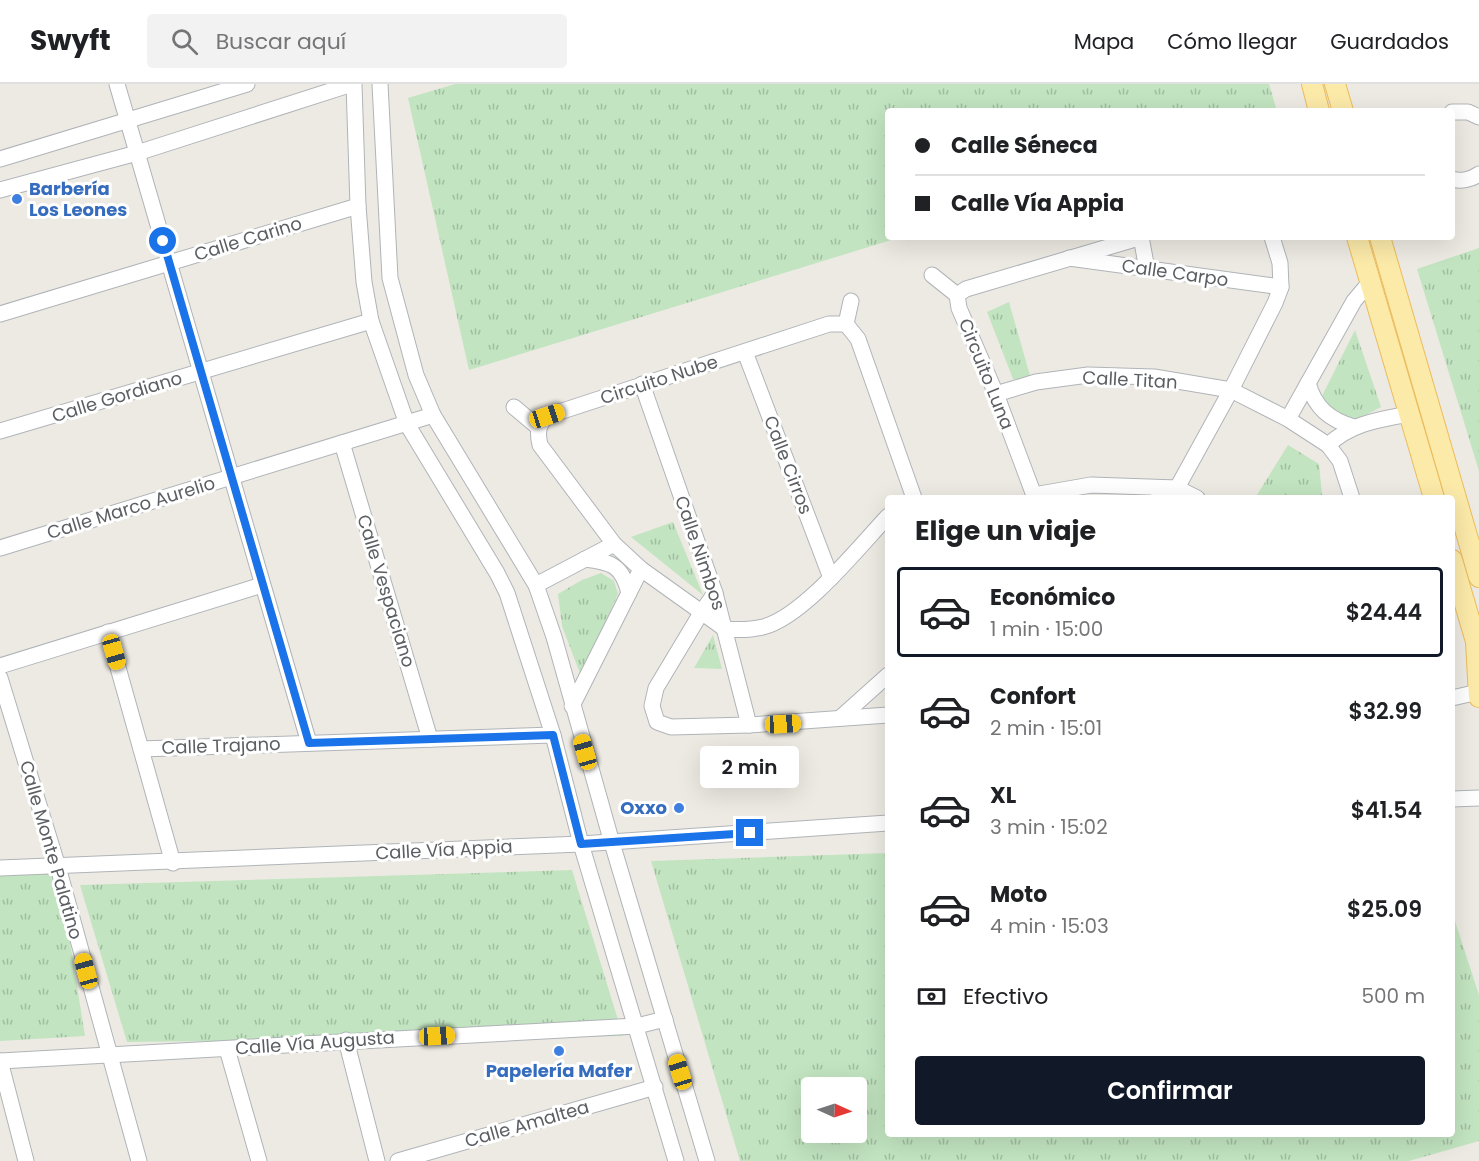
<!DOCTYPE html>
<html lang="es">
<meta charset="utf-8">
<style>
:root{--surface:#fff;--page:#f2f2f2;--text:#202124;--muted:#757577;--line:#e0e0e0;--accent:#111827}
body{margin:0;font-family:Poppins,sans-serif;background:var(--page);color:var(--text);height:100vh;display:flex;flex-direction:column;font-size:22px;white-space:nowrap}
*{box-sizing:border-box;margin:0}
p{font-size:20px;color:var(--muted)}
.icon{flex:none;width:33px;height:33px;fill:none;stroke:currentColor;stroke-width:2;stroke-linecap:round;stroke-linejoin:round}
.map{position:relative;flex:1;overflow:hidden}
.sheet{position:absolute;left:885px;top:411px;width:570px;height:642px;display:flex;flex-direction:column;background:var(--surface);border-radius:6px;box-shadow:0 6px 24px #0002}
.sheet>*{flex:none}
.banner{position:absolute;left:885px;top:24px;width:570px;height:132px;border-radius:6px;box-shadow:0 6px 24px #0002;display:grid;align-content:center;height:132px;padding:0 30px;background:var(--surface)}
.needle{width:39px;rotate:93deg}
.controls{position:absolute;left:801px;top:993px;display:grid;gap:12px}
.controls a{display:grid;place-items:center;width:66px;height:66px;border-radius:6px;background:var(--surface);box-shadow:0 6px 24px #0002;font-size:30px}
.end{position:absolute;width:27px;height:27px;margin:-14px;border:8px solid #1a73e8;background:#fff;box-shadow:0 0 0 3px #fff}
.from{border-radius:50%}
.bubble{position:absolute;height:42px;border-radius:6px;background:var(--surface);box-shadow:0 6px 24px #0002;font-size:20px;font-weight:600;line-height:42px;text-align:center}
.car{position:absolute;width:18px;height:36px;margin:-18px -9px;border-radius:8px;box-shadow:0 0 4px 2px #0007;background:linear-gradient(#f5c518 24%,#345 0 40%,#f5c518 0 76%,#345 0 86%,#f5c518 0)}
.banner b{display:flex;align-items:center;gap:21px;height:57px;font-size:22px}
.banner b+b{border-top:2px solid var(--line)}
.banner i{width:15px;height:15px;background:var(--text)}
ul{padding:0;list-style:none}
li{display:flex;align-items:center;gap:18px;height:90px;margin:0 12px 9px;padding:0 18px;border:3px solid transparent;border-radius:6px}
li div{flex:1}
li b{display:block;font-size:22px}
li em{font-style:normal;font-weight:600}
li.on{border-color:var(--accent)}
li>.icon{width:54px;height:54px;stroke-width:1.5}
h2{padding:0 30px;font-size:27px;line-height:72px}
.pay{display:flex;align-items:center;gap:15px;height:66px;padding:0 30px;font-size:22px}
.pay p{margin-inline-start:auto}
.action{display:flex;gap:12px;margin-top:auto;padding:12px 30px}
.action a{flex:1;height:69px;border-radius:6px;background:var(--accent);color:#fff;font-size:24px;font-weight:600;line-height:69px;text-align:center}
header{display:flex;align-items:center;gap:36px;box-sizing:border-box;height:84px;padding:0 30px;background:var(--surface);border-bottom:2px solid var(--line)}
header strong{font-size:28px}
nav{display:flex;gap:33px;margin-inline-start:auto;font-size:21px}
.search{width:420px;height:54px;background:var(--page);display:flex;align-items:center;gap:15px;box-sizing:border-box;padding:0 21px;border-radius:6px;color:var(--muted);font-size:22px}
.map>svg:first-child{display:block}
.grass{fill:url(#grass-tufts);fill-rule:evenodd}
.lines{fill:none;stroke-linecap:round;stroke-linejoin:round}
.minor-casing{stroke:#b0b4b8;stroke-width:17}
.major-casing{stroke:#ecbc5d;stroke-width:22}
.minor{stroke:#fff;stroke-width:15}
.major{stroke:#fceaa9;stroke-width:20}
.route{stroke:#1a73e8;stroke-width:8}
.shop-dot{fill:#3f7fe0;stroke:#fff;stroke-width:2}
.labels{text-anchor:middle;stroke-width:6;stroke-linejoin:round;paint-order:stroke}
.shop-label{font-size:18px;font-weight:bold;fill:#366cbe;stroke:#fff;text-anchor:start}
.street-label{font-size:18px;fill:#5b5f63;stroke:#fff}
</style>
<header>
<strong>Swyft</strong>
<div class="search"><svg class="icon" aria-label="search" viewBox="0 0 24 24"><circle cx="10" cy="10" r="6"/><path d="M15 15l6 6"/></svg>Buscar aquí</div>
<nav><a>Mapa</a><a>Cómo llegar</a><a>Guardados</a></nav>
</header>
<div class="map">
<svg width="1479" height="1077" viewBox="0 0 1479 1077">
<defs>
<pattern id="grass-tufts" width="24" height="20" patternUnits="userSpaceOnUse" patternTransform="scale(1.5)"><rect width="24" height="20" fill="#c2e4c0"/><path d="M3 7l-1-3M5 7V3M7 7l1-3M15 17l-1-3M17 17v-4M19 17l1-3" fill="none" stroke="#a1bca0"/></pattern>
</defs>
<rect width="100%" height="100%" fill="#edeae3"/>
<!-- grass -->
<g class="grass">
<path d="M455 0H1269L1277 27H888V153H901L469 286 408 14Z"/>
<path d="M1479 164V387L1417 185Z"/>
<path d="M1009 218 1031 295H1013L987 228Z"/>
<path d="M1355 246 1381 323 1356 336 1335 332 1322 312Z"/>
<path d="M1288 361 1319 380 1322 411 1316 414H1255Z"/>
<path d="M673 438 703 511 631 453Z"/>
<path d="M601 489 614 497 618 510 581 592 562 542 558 510 582 496Z"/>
<path d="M713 551 722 585 694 584Z"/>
<path d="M888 769V1050H1452V828L1479 911V1057L1409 1077H740L651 777ZM812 1004H856V1048H812Z"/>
<path d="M58 783 85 952 0 957V787Z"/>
<path d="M572 786 623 952 127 958 80 801Z"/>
</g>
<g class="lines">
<!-- minor casing -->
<g class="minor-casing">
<g id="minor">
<path d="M117 0 309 659"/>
<path d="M354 0 358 122 364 198 371 237 407 340 497 489 507 509 553 651 581 760 676 1077"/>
<path d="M380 0 390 194 416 291 433 331 536 501 554 553 612 759 707 1077"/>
<path d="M1452 28H1468L1479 33"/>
<path d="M0 75 247 0"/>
<path d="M1452 95C1461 98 1472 95 1479 90"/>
<path d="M0 106 137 69 352 0"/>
<path d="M1141 153 1147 185"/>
<path d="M1069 174 1281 203"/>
<path d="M932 191 957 211"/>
<path d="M957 211 959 224 996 310 1035 414"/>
<path d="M957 211 966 205 1142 153"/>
<path d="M0 230 358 122"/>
<path d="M846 240H829L547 332C538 341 537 349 540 361L614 460 641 485 725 545C738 546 750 546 763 543 803 533 859 463 888 432"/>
<path d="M846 240 858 255 914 414"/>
<path d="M846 240 851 217"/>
<path d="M745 268 831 494"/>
<path d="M1308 299C1315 324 1330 336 1354 343"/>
<path d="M642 300 715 509 749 641"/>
<path d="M996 310 1036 298 1088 291 1154 293 1231 306 1288 335 1328 361 1340 377 1352 414"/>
<path d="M514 323 539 344"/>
<path d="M1288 335 1354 217 1370 198"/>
<path d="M0 347 371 237"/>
<path d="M342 359 430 655"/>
<path d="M1328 361C1352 339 1378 336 1409 330"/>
<path d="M1034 411 1091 401 1177 404 1197 414"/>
<path d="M1158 414 1177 404 1231 306 1275 219 1281 203 1280 179 1272 153"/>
<path d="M0 464 433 331"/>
<path d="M585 475C611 478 622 481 629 509"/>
<path d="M536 501 614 460"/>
<path d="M715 509 701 529 656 604 652 622 657 638 671 643 749 641 888 631"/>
<path d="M108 548 173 779"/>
<path d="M0 582 262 501"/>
<path d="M0 594 58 783 139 1077"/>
<path d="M1452 614 1478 608"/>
<path d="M572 622 641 485"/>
<path d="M840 634 888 591"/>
<path d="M141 665 553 651"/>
<path d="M1452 715 1479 714"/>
<path d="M0 784 581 760 888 739"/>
<path d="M346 956 377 1077"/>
<path d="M227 965 259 1077"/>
<path d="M0 977C206 966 412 953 618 943L637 942 665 935"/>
<path d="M0 977 26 1077"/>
<path d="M398 1077 655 1003"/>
</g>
</g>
<!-- major casing -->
<g class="major-casing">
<g id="major">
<path d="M1312 0 1319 27"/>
<path d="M1335 0 1343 27"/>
<path d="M1357 153 1434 414"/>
<path d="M1380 153 1479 493"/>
<path d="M1452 476 1479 568"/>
<path d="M1476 558 1479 613"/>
</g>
</g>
<!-- minor -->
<use href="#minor" class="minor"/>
<!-- major -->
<use href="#major" class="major"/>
</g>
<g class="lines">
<!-- route -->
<path class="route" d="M163 157 309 659 553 651 581 760 750 749"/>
</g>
<!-- markers -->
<g class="shop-dot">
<circle cx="17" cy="115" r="6"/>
<circle cx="679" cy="724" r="6"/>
<circle cx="559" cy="967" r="6"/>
</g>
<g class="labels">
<!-- shop labels -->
<g class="shop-label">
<text x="29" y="111">Barbería<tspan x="29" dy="21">Los Leones</tspan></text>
<text x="667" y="730" text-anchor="end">Oxxo</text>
<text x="559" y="993" text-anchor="middle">Papelería Mafer</text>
</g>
<!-- street labels -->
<g class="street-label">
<text transform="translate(248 155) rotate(-17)" y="6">Calle Carino</text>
<text transform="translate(1175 189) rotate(8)" y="6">Calle Carpo</text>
<text transform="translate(986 290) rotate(68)" y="6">Circuito Luna</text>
<text transform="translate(659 296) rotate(-18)" y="6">Circuito Nube</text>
<text transform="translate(1130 296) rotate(3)" y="6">Calle Titan</text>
<text transform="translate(117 313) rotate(-17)" y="6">Calle Gordiano</text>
<text transform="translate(788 381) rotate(69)" y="6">Calle Cirros</text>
<text transform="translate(131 424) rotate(-17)" y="6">Calle Marco Aurelio</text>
<text transform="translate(700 469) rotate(71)" y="6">Calle Nimbos</text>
<text transform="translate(386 507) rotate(73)" y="6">Calle Vespaciano</text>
<text transform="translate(221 662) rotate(-2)" y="6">Calle Trajano</text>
<text transform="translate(51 766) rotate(74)" y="6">Calle Monte Palatino</text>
<text transform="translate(444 766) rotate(-3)" y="6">Calle Vía Appia</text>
<text transform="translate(315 959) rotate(-4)" y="6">Calle Vía Augusta</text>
<text transform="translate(527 1040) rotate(-16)" y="6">Calle Amaltea</text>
</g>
</g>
</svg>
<div class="controls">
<a><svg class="needle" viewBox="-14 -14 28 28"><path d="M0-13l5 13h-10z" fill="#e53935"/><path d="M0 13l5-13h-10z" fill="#757577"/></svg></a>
</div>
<i class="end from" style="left:163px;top:157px"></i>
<i class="end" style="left:750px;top:749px"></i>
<div class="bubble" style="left:700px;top:662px;width:99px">2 min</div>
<i class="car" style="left:547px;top:332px;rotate:72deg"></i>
<i class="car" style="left:114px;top:568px;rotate:164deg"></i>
<i class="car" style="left:783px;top:640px;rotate:87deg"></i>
<i class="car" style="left:585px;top:668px;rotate:344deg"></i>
<i class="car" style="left:86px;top:887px;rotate:345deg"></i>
<i class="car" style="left:437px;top:952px;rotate:87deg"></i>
<i class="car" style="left:680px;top:988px;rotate:343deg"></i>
<div class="banner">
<b><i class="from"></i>Calle Séneca</b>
<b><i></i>Calle Vía Appia</b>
</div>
<section class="sheet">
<h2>Elige un viaje</h2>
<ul>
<li class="on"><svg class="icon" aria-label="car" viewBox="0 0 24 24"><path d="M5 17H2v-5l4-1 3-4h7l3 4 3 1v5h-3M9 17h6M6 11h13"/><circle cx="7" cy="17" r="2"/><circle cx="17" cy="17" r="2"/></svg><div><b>Económico</b><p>1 min · 15:00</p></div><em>$24.44</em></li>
<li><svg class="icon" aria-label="car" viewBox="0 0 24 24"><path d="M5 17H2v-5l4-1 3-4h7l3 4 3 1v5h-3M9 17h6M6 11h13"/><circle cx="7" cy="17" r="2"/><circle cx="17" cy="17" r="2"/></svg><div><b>Confort</b><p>2 min · 15:01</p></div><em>$32.99</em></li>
<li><svg class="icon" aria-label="car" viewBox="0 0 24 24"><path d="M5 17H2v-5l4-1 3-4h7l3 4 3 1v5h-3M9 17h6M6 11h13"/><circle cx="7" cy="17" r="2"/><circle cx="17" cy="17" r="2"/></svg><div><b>XL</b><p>3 min · 15:02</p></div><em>$41.54</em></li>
<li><svg class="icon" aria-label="car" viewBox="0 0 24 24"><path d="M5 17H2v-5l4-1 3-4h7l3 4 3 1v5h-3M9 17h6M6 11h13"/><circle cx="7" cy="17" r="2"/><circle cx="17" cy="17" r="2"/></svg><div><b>Moto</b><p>4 min · 15:03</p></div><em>$25.09</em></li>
</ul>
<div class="pay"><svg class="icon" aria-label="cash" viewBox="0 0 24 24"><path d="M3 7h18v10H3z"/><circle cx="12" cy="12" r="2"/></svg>Efectivo<p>500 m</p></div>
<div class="action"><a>Confirmar</a></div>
</section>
</div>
